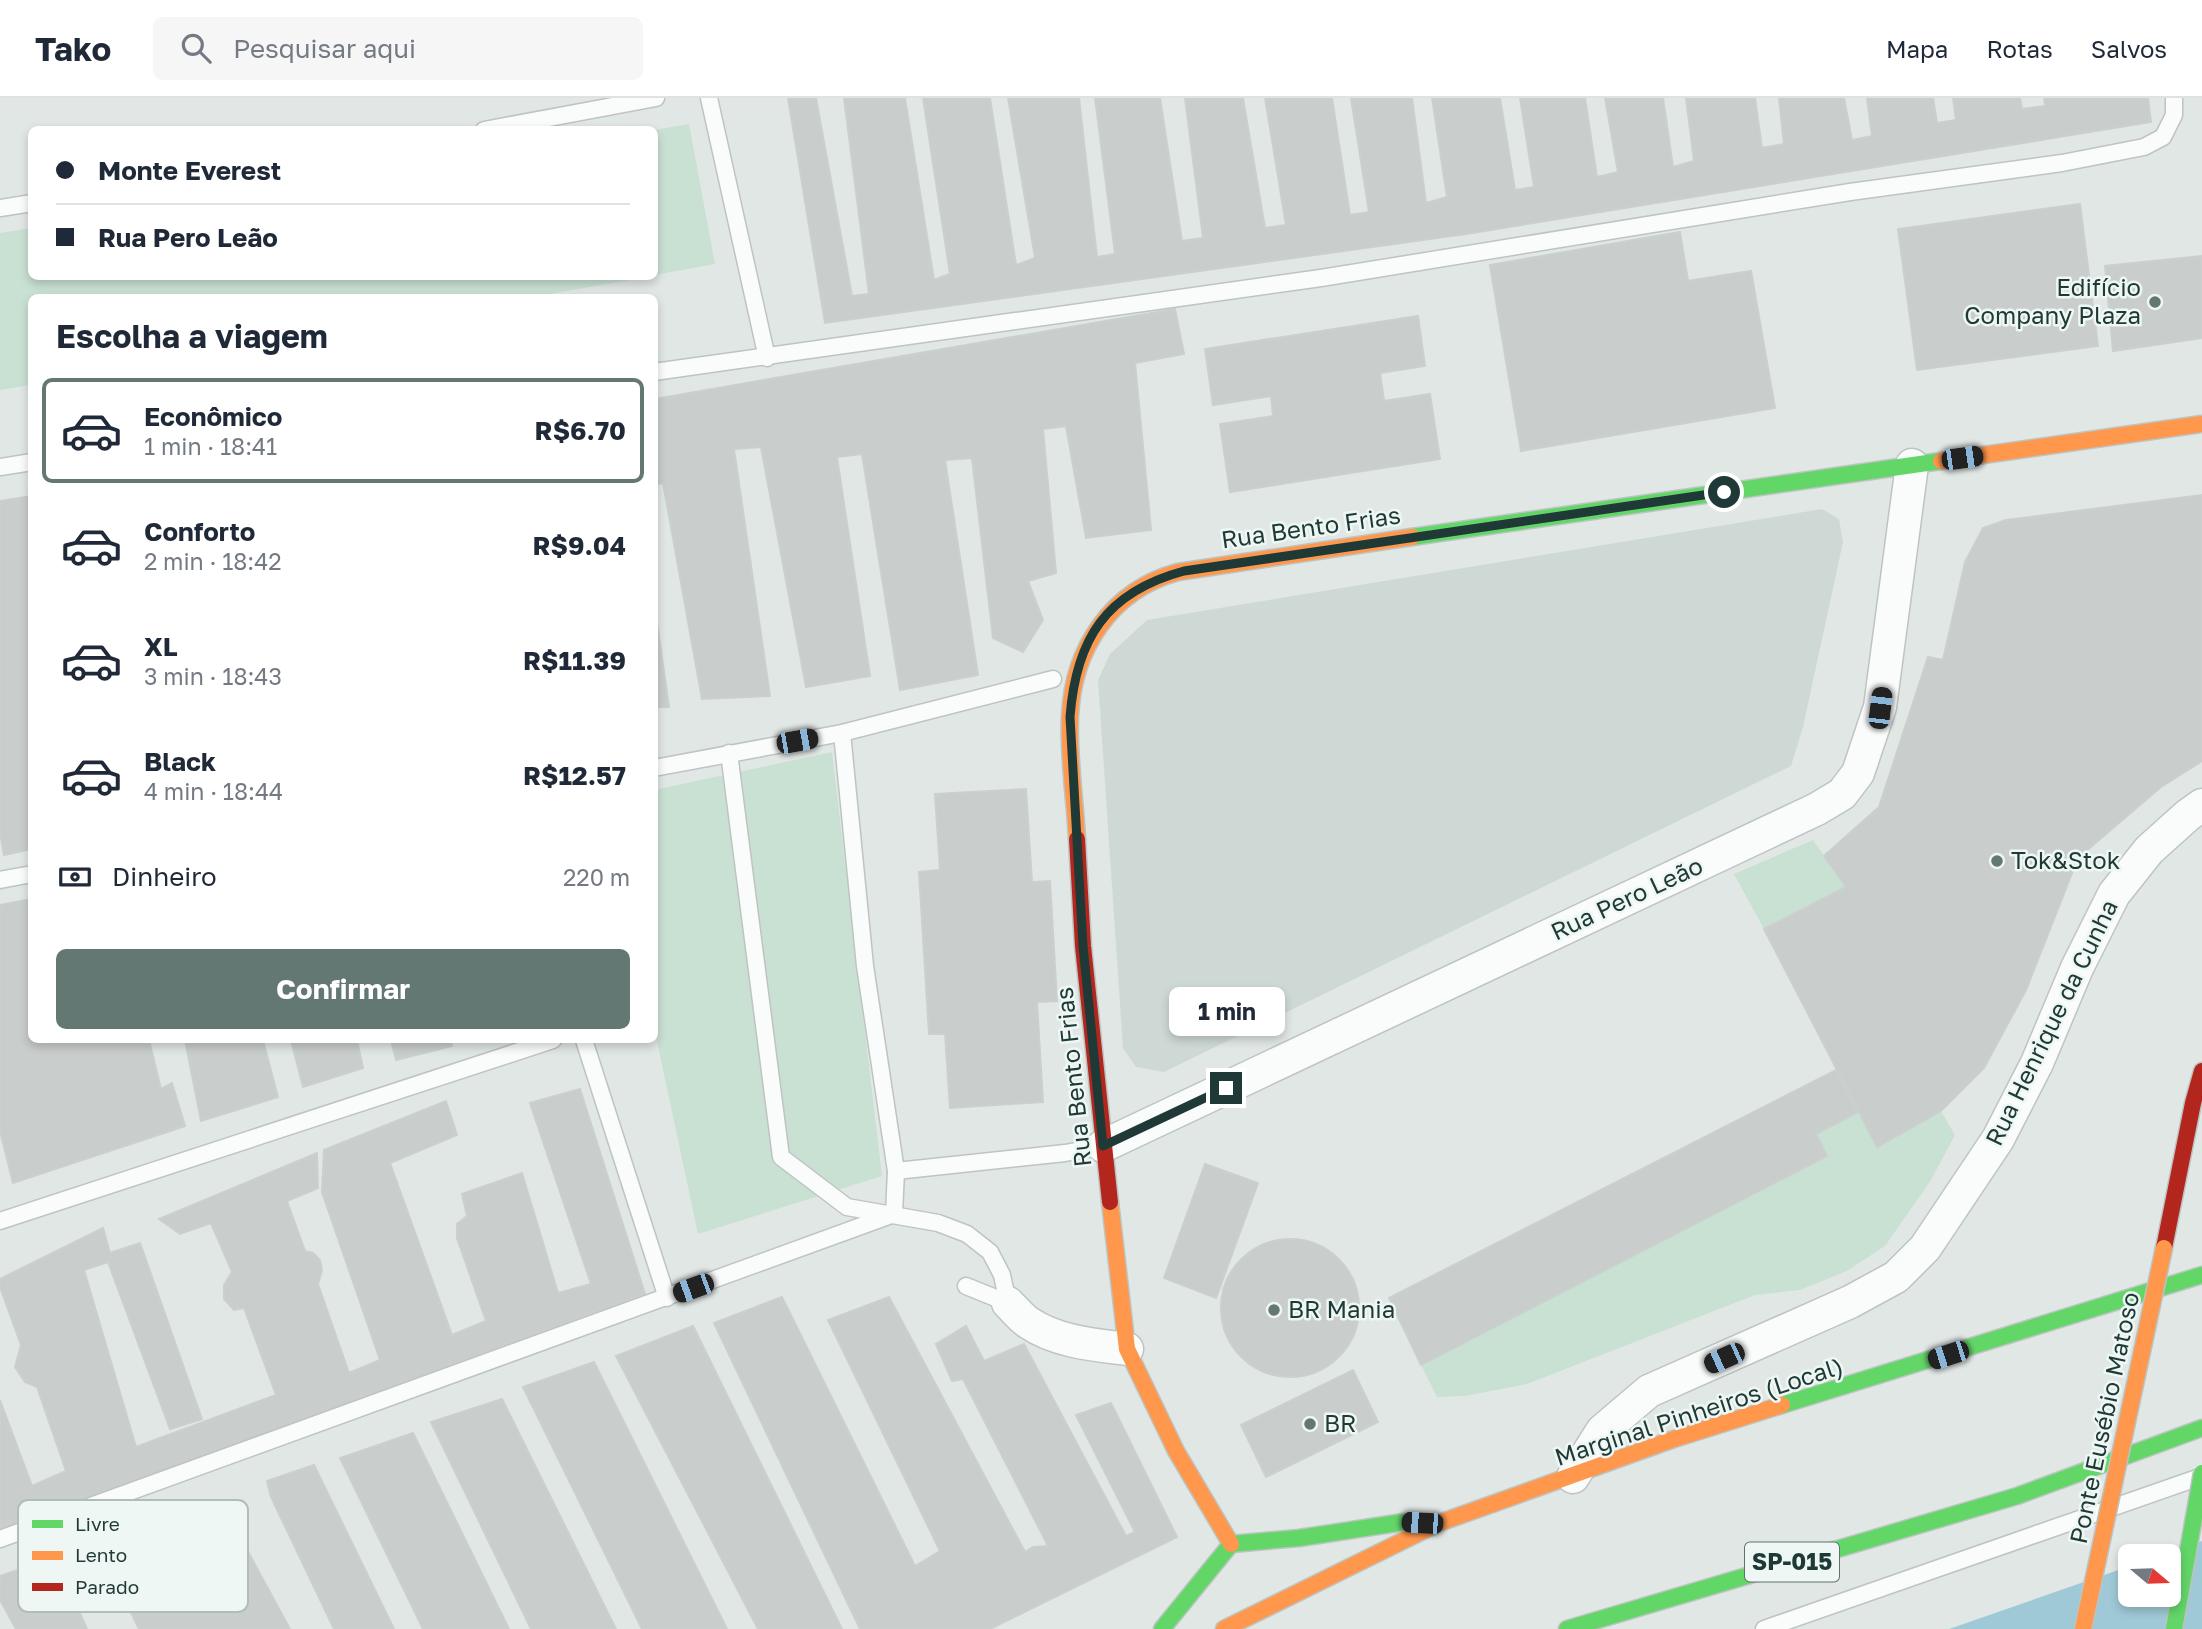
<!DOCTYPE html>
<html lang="pt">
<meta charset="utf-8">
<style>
:root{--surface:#fff;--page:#f6f6f7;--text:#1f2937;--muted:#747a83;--line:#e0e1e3;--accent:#637773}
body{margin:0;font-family:"Golos Text",sans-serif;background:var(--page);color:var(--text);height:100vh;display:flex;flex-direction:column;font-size:26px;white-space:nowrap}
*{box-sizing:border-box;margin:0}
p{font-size:23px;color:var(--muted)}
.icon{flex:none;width:38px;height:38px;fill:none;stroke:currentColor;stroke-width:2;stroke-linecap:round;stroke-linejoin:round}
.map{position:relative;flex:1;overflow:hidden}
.sheet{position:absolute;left:28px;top:196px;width:630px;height:749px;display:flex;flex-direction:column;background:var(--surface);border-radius:10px;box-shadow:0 4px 10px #0003}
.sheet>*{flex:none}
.guide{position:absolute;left:28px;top:28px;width:630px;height:154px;border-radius:10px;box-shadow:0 4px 10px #0003;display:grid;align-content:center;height:154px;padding:0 28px;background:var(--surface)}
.needle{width:46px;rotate:109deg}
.controls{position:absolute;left:2118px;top:1446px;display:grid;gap:14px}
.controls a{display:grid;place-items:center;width:63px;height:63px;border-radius:10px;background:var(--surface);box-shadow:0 4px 10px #0003;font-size:35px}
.end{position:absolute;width:32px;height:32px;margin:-16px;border:9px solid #1f3a36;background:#fff;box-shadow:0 0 0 4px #fff}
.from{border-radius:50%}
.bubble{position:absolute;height:49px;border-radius:10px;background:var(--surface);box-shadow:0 4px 10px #0003;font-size:23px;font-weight:700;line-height:49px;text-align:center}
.car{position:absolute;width:21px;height:42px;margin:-21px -10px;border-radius:9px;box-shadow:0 0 5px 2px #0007;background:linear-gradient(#222 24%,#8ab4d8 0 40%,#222 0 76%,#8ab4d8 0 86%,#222 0)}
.guide b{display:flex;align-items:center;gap:24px;height:66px;font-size:26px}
.guide b+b{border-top:2px solid var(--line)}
.guide i{width:18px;height:18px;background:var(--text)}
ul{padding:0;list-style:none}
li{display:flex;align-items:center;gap:21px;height:105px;margin:0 14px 10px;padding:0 14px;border:4px solid transparent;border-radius:10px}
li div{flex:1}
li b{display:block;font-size:26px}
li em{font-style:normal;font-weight:700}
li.active{border-color:var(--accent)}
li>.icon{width:63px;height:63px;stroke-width:1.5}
h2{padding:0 28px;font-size:32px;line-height:84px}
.pay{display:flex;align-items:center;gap:18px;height:77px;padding:0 28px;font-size:26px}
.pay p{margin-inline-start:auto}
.action{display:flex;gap:14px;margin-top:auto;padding:14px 28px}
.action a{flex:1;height:80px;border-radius:10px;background:var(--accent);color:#fff;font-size:28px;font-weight:700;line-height:80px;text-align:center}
header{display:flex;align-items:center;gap:42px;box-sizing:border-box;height:98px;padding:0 35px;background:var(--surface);border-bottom:2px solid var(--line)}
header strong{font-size:33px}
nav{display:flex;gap:38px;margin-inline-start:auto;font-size:24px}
.search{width:490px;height:63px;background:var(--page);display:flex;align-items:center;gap:18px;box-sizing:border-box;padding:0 24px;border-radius:10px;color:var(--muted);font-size:26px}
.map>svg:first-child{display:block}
.built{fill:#ced9d5}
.green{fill:#c9e1d3}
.water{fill:#a0c9d7}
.building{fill:#c9cecc;stroke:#cad0ce;stroke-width:2}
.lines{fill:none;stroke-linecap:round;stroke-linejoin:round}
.lane-casing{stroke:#bec4c2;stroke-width:19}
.street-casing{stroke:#bec4c2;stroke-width:35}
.fast-casing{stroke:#bdc5c3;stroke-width:19}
.slow-casing{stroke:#bdc5c3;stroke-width:19}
.jam-casing{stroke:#bdc5c3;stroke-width:19}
.lane{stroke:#fafbfb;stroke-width:16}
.street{stroke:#fafbfb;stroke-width:32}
.fast{stroke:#63d668;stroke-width:16}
.slow{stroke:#ff974d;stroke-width:16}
.jam{stroke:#b3261e;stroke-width:16}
.fast-bridge-casing{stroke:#bbc4c2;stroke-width:19;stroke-linecap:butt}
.slow-bridge-casing{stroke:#bbc4c2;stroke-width:19;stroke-linecap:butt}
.fast-bridge{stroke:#63d668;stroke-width:16}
.slow-bridge{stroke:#ff974d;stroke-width:16}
.route{stroke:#1f3a36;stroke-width:9}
.poi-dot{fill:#637773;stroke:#eef7f4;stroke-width:2.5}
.labels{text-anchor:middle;stroke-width:5;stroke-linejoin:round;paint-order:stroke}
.shield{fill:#eef7f4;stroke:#5d736f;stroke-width:2}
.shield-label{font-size:23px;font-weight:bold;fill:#1f3a36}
.poi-label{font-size:24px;fill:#1f3a36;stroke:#eef7f4;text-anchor:start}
.street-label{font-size:24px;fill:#1f3a36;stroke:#eef7f4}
.key{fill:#eef7f4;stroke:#b0bebb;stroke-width:2}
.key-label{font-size:19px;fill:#1f3a36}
</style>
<header>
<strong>Tako</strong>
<div class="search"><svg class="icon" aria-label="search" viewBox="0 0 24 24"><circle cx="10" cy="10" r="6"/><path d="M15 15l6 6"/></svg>Pesquisar aqui</div>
<nav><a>Mapa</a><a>Rotas</a><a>Salvos</a></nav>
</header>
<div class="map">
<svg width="2202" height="1531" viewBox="0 0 2202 1531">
<rect width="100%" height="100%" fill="#e1e7e5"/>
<!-- built -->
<path class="built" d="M1822 411 1839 421 1843 444 1803 629 1791 668 1164 974 1136 969 1123 950 1098 582 1110 556 1147 522Z"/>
<!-- green -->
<g class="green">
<path d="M689 26 715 166 655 177V32Z"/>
<path d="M31 130 32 178 647 179 527 200H32L31 287 0 292V135Z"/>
<path d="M832 654 882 1078 698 1136 655 934 654 692Z"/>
<path d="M1813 742 1846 789 1764 831 1734 776Z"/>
<path d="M1941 1013 1955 1037 1931 1082 1885 1148 1847 1173 1800 1192 1755 1197 1527 1286 1465 1298 1437 1299 1421 1267 1827 1058 1816 1036 1858 1014 1877 1049Z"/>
</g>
<!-- water -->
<path class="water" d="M2202 1443V1531H1949L2130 1468V1496H2168V1458H2159Z"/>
<!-- building -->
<g class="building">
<path d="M788 0H816L852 198 869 196 844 0H905L934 182 950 176 923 0H990L1016 167 1035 160 1008 0H1079L1097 159 1115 156 1095 0H1160L1182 143 1203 140 1185 0H1243L1265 130 1286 127 1265 0H1332L1350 117 1369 114 1351 0H1412L1426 105 1447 99 1432 0H1500L1515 92 1534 89 1520 0H1585L1597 79 1618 74 1605 0H1663L1673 69 1694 63 1686 0H1755L1762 50 1784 46 1779 0H1844L1852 42 1872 38 1867 0H1933L1937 25 1956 22 1953 0H2020L2022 11 2045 8 2044 0H2148L2151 24 1466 136 825 225Z"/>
<path d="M2080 106 2098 248 1917 272 1898 131Z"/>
<path d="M1680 134 1688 183 1751 173 1775 310 1521 353 1490 167Z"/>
<path d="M2202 158V240L2113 253 2105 168Z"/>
<path d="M1175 211 1184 256 1135 265 1151 432 1086 440 1066 328 1043 331 1056 475 1028 483 1043 522 1023 554 993 540 972 360 945 362 978 577 900 592 862 356 837 359 870 578 806 589 761 349 734 351 770 598 702 601 663 385 654 387V301Z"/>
<path d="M1418 218 1425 268 1380 275 1384 303 1430 296 1440 361 1230 394 1220 326 1273 318 1271 298 1213 307 1205 251Z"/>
<path d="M2202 397V663L2161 689 2078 760 2026 892 1984 970 1941 1013 1877 1049 1764 831 1846 789 1824 758 1879 709 1928 559 1943 562 1965 464 1983 430 2006 422Z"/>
<path d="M32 398V751L4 757 0 735V403Z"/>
<path d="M654 504 669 609H654Z"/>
<path d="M1026 691 1032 784 1050 783 1057 903 1037 904 1043 1004 950 1010 945 936H929L919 774 940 772 935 696Z"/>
<path d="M32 801V942H149L161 991 172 985 185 1028 13 1085 0 1033V807Z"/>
<path d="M185 942H263L278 999 201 1023Z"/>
<path d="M291 942H357L363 970 303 989Z"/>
<path d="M391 942H451L452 948 396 962Z"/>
<path d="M1836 972 1858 1014 1816 1036 1827 1058 1421 1267 1389 1200Z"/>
<path d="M580 991 645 1196 0 1435V1302L32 1388 66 1373 37 1289 25 1284 15 1269 21 1247 0 1189V1181L103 1130 110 1155 140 1145 202 1321 170 1331 108 1164 84 1172 136 1349 276 1297 244 1210 234 1212 224 1201V1187L232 1174 211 1125 180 1136 159 1121 317 1055 318 1090 287 1103 305 1153 313 1155 320 1162 322 1172 318 1186 349 1275 380 1262 322 1094 324 1052 446 1003 457 1037 390 1065 452 1237 486 1223 457 1140V1126L467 1118 462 1096 522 1075 558 1195 591 1186 530 1005Z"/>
<path d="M1205 1066 1258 1085 1216 1200 1164 1180Z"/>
<circle cx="1290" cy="1210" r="69"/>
<path d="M782 1199 915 1468 940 1453 828 1222 889 1199 1025 1454 1033 1449 1048 1448 963 1281 952 1283 936 1246 966 1228 984 1263 1024 1246 1126 1438 1135 1434 1076 1317 1111 1305 1177 1439 990 1531H860L714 1225Z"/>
<path d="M693 1228 842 1531H758L616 1258Z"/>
<path d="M594 1264 727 1531H642L523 1289Z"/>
<path d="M1353 1272 1378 1324 1266 1379 1241 1327Z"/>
<path d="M502 1301 616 1531H531L431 1324Z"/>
<path d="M413 1335 509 1531H423L340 1360Z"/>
<path d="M314 1367 394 1531H334L271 1399 267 1383Z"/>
<path d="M221 1404 290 1531H139L106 1463 86 1471 75 1452 167 1414 208 1505 229 1493 191 1410Z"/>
<path d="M55 1459 87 1531H16L0 1502V1478Z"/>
</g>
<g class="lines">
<!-- lane casing -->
<g class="lane-casing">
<g id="lane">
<path d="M709 0 767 260"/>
<path d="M484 32 656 0"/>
<path d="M0 110 32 105"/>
<path d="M654 274 1321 180 1850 94 2062 65 2144 49 2163 39 2174 17V0"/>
<path d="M0 369 32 364"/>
<path d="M842 635 865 868 896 1073 894 1116"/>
<path d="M729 655 781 1059 847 1109 938 1125 967 1136 990 1154 1002 1177 1008 1205"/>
<path d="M654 670 842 635 1053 581"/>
<path d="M0 782 32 776"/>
<path d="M584 942 667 1200"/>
<path d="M896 1073 1065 1055 1103 1048"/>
<path d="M0 1123 553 942"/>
<path d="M966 1188 1008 1205"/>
<path d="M0 1441 894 1116"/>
<path d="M1764 1531 2200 1379"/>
</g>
</g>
<!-- street casing -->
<g class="street-casing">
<g id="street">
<path d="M1103 1048 1817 711 1842 696 1858 675 1880 609 1912 367"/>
<path d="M1008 1205C1015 1212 1021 1220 1029 1225 1057 1244 1095 1247 1127 1251"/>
<path d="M1573 1379 1602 1333 1649 1293 1850 1204 1896 1179 1925 1150 1998 1041 2037 965 2077 870 2114 796 2149 752 2188 717 2202 707"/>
</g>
</g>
<!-- fast casing -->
<g class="fast-casing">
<g id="fast">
<path d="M1412 439 1941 363"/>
<path d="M1782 1307 2202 1177"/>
<path d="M1162 1531 1231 1446 1299 1440 1404 1424 1427 1425"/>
<path d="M1567 1531 2017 1398 2202 1330"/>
</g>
</g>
<!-- slow casing -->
<g class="slow-casing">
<g id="slow">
<path d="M1941 363 2202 326"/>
<path d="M1077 741C1075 701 1068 658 1070 618 1073 551 1111 492 1178 474L1412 439"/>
<path d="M1110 1104 1127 1251 1176 1353 1231 1446"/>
<path d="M1224 1531 1439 1425 1674 1341 1782 1307"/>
</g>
</g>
<!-- jam casing -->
<g class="jam-casing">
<g id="jam">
<path d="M1077 741 1083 848 1110 1104"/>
<path d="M2164 1150 2193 1005 2202 973"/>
</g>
</g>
<!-- lane -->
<use href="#lane" class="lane"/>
<!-- street -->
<use href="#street" class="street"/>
<!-- fast -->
<use href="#fast" class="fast"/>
<!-- slow -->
<use href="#slow" class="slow"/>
<!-- jam -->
<use href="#jam" class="jam"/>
<!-- fast-bridge casing -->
<g class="fast-bridge-casing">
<path id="fast-bridge" d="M2174 1531 2202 1375"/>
</g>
<!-- slow-bridge casing -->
<g class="slow-bridge-casing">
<path id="slow-bridge" d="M2083 1531 2164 1150"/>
</g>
<!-- fast-bridge -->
<use href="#fast-bridge" class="fast-bridge"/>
<!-- slow-bridge -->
<use href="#slow-bridge" class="slow-bridge"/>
</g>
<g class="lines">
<!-- route -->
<path class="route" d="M1226 990 1103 1048 1083 848 1070 619C1076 541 1106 494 1184 473L1724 394"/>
</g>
<!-- markers -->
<g class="poi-dot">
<circle cx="2155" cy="204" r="7"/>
<circle cx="1997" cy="763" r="7"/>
<circle cx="1274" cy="1212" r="7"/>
<circle cx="1310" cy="1326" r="7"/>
</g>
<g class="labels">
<!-- shield labels -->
<rect class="shield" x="1745" y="1444.5" width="94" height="39" rx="5"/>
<g class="shield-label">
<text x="1792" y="1472">SP-015</text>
</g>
<!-- poi labels -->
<g class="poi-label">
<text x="2141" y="198" text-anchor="end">Edifício<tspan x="2141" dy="28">Company Plaza</tspan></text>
<text x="2011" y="771">Tok&amp;Stok</text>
<text x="1288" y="1220">BR Mania</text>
<text x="1324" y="1334">BR</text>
</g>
<!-- street labels -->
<g class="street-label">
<text transform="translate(1311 430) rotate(-8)" y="8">Rua Bento Frias</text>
<text transform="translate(1627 801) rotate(-25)" y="8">Rua Pero Leão</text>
<text transform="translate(2052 925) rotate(-64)" y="8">Rua Henrique da Cunha</text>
<text transform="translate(1074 979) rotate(-96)" y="8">Rua Bento Frias</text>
<text transform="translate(1699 1314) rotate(-18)" y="8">Marginal Pinheiros (Local)</text>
<text transform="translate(2105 1320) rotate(-78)" y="8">Ponte Eusébio Matoso</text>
</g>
</g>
<!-- legend -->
<rect x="18" y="1402" width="230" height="112" rx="10" class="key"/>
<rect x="32" y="1422" width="31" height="8" fill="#63d668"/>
<rect x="32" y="1453" width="31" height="9" fill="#ff974d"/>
<rect x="32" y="1485" width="31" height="8" fill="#b3261e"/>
<g class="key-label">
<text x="75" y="1433">Livre</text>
<text x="75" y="1464">Lento</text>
<text x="75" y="1496">Parado</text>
</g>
</svg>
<div class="controls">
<a><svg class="needle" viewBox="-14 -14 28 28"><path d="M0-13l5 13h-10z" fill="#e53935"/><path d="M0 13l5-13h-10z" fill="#747a83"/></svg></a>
</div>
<i class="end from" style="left:1724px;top:394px"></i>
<i class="end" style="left:1226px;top:990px"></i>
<div class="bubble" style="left:1169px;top:889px;width:116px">1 min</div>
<i class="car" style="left:1962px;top:360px;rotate:82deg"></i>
<i class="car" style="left:1880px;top:610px;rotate:7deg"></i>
<i class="car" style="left:797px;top:643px;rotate:80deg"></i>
<i class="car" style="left:693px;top:1190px;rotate:250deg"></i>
<i class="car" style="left:1948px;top:1257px;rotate:252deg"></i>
<i class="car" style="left:1724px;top:1260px;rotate:246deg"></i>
<i class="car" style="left:1422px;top:1425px;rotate:273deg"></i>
<div class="guide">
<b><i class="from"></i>Monte Everest</b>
<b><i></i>Rua Pero Leão</b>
</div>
<section class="sheet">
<h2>Escolha a viagem</h2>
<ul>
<li class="active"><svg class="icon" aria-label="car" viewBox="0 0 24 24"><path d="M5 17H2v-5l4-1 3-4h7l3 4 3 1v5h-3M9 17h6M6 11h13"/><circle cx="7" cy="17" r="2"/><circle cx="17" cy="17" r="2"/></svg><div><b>Econômico</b><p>1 min · 18:41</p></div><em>R$6.70</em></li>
<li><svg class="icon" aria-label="car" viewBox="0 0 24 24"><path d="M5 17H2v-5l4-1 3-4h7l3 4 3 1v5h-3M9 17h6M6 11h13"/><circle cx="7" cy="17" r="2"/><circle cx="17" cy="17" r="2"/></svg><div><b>Conforto</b><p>2 min · 18:42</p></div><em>R$9.04</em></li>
<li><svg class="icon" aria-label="car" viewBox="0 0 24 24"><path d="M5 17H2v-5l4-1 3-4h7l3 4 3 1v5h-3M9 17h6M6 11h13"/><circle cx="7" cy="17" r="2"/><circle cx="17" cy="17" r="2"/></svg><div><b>XL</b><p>3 min · 18:43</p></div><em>R$11.39</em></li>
<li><svg class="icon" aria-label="car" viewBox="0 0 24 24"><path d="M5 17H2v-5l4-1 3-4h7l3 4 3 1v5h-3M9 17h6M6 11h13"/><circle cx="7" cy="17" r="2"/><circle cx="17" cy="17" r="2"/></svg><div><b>Black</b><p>4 min · 18:44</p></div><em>R$12.57</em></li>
</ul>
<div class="pay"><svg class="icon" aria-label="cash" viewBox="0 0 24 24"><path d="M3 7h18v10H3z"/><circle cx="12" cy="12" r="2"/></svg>Dinheiro<p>220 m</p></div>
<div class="action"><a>Confirmar</a></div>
</section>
</div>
